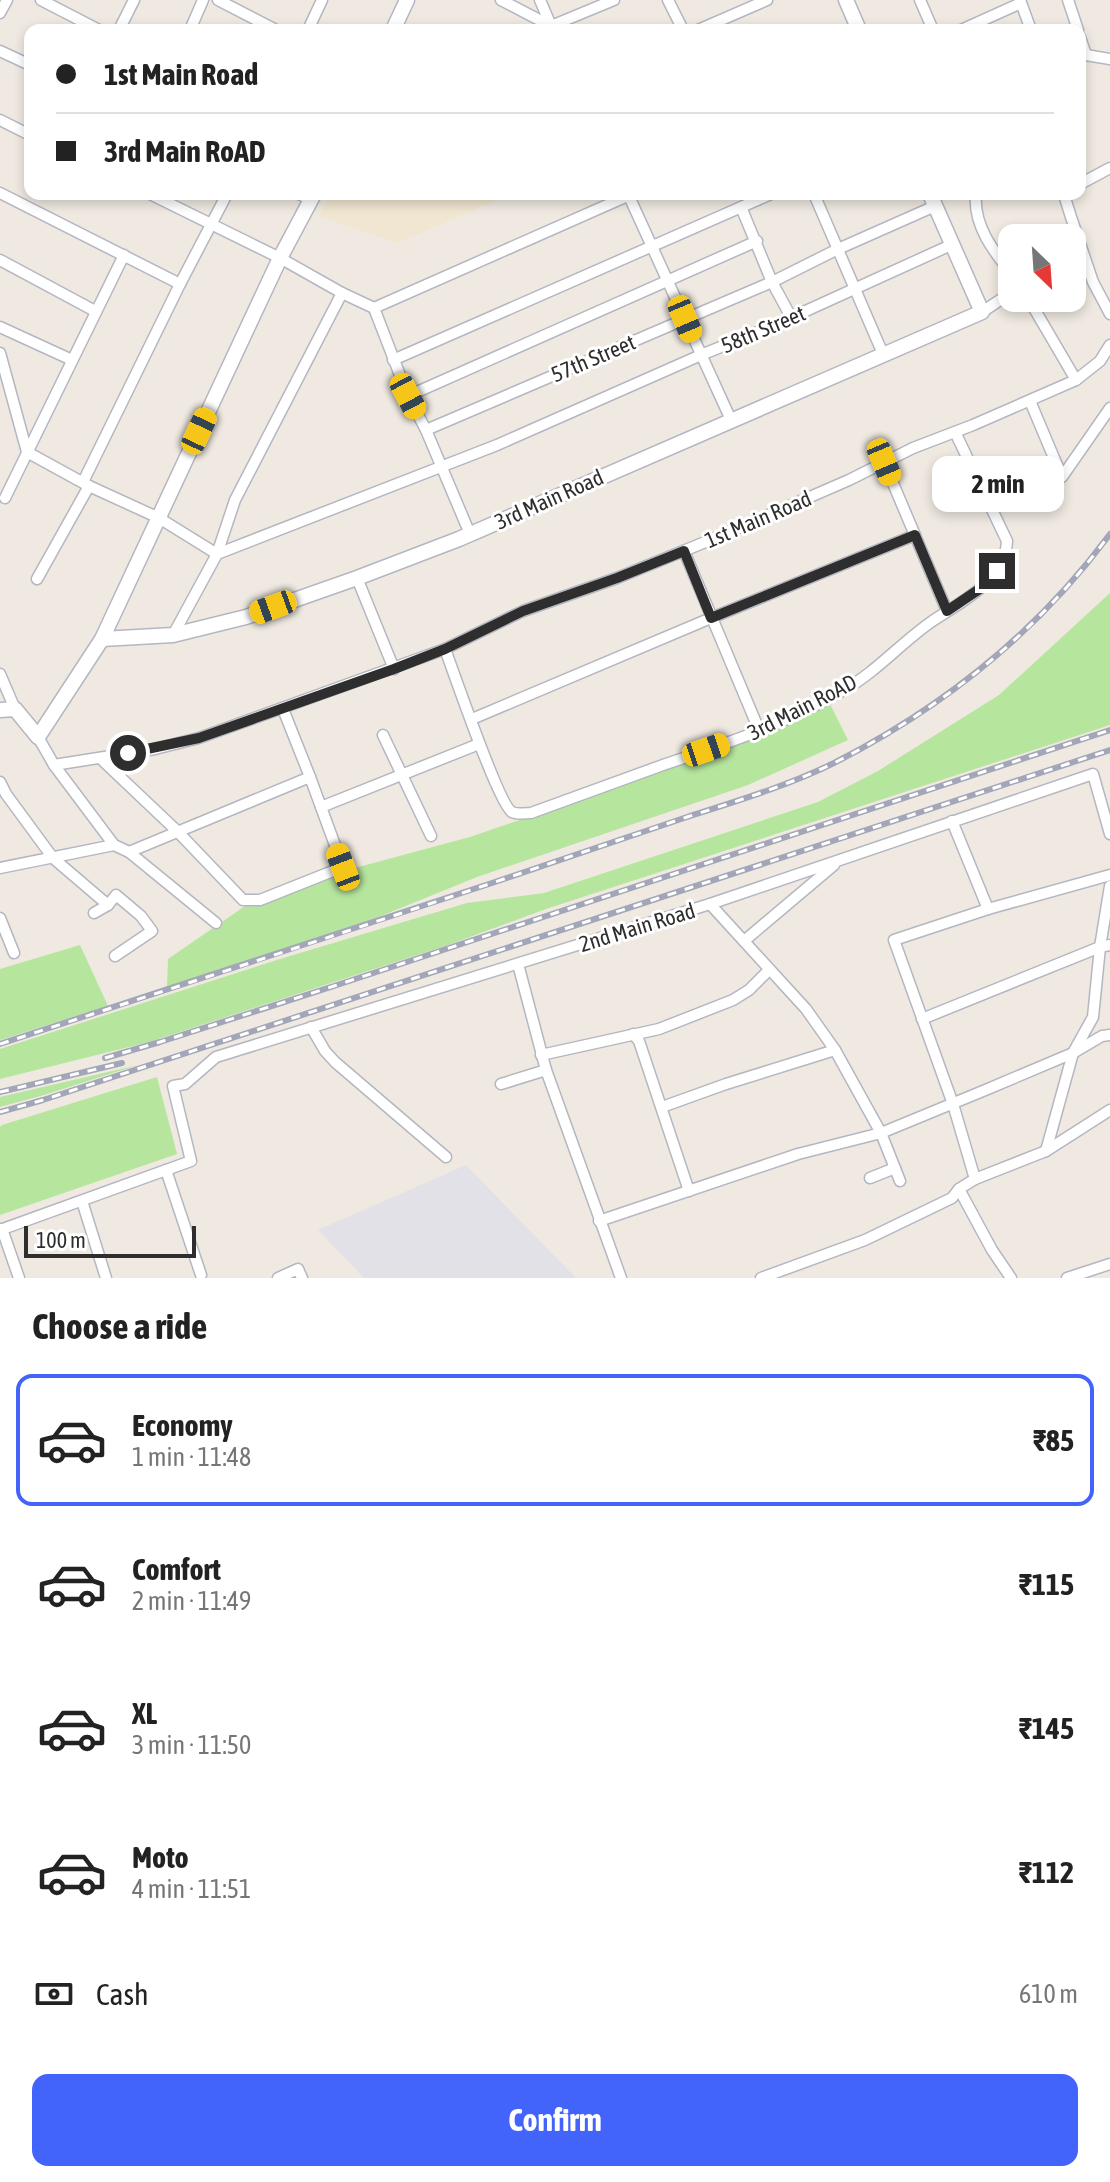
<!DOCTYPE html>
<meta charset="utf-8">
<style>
:root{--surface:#fff;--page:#f6f6f6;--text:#222;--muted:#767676;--line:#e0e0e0;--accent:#4264fb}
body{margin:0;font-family:"Asap Condensed",sans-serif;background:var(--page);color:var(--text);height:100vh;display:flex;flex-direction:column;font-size:30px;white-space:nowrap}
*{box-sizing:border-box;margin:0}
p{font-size:26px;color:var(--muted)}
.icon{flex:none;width:44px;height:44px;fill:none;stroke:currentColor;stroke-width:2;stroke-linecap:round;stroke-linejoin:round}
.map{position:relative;height:1278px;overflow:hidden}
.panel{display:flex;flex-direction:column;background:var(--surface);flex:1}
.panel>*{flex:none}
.top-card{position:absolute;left:24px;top:24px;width:1062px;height:176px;border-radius:16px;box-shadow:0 4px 12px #0003;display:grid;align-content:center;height:176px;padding:0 32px;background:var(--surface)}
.needle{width:52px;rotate:155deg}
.buttons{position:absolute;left:998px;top:224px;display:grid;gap:16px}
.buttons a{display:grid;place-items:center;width:88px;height:88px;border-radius:16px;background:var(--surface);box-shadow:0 4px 12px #0003;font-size:40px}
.scale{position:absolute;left:24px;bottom:20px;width:172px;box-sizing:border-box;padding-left:8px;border:4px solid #2e2e2e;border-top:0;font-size:22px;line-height:28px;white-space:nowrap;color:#2e2e2e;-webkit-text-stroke:6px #fff;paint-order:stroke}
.end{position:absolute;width:36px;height:36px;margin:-18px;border:10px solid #2e2e2e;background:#fff;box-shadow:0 0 0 4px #fff}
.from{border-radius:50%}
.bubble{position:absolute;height:56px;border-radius:16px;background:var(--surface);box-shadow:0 4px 12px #0003;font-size:26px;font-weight:700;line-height:56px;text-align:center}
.car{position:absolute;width:24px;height:48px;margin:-24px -12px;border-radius:10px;box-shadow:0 0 6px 2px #0007;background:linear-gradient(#f5c518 24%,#345 0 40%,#f5c518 0 76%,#345 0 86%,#f5c518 0)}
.top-card b{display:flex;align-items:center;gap:28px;height:76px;font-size:30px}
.top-card b+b{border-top:2px solid var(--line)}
.top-card i{width:20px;height:20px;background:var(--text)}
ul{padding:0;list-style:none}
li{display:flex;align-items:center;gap:24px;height:132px;margin:0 16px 12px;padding:0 16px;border:4px solid transparent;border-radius:16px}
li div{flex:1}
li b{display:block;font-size:30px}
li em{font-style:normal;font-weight:700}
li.current{border-color:var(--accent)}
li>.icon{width:72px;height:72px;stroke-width:1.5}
h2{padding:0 32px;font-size:36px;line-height:96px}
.pay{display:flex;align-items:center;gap:20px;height:88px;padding:0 32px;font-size:30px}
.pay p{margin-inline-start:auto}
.action{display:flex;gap:16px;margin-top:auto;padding:16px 32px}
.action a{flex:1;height:92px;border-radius:16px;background:var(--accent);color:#fff;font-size:32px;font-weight:700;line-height:92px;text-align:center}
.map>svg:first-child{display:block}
.industrial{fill:#e3e1e8}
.education{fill:#f0e6d1}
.green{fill:#b6e59e}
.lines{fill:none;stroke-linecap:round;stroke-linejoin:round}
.street-casing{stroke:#b4b7c1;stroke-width:13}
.secondary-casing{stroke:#b4b7c1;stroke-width:17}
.street{stroke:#fff;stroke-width:10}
.secondary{stroke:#fff;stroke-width:14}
.rail-casing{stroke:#a3a6b8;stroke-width:6}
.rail{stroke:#fff;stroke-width:3;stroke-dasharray:9;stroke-linecap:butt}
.route{stroke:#2e2e2e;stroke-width:10}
.labels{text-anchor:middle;stroke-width:6;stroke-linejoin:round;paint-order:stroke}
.street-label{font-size:22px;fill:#2e2e2e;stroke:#fff}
</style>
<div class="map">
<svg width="1110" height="1278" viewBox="0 0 1110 1278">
<rect width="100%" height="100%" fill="#efe9e1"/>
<!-- industrial -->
<path class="industrial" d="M466 1165 576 1278H364L318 1230Z"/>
<!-- education -->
<path class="education" d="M331 194H512L397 243 319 216Z"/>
<!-- green -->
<g class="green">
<path d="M1110 593V725L546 909 448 945 149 1042 0 1079V1049L280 959 467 903 544 893 818 802 878 771 999 695Z"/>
<path d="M829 702 848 740 748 785 477 877 376 918 167 987 168 959 248 904 340 872 470 837 738 745Z"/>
<path d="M80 945 108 1006 0 1040V969Z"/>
<path d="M138 1065 44 1095 0 1107V1097Z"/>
<path d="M157 1077 177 1154 0 1215V1127L2 1125Z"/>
</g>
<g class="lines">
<!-- street casing -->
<g class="street-casing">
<g id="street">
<path d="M41 0 99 30"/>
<path d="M218 0 276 30"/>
<path d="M501 0 551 26 614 0"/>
<path d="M540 0 552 28"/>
<path d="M668 0 683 30"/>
<path d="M920 0 933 30"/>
<path d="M1020 0 1031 30"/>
<path d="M1068 0 1078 30"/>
<path d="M0 13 7 0"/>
<path d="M119 30 134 0"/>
<path d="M190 30 203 0"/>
<path d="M308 30 322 0"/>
<path d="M698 30 767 0"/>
<path d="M961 30 1021 3"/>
<path d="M1080 37 1086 55"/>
<path d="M0 51 30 65"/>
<path d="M1080 57 1086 55 1110 59"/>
<path d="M0 120 30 135"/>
<path d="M1080 184 1110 168"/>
<path d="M0 193 180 284"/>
<path d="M150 194 280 258 342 293 374 308 632 194"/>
<path d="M299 194 311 200"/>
<path d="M628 194 731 420"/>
<path d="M814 194 883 354"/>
<path d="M976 194C973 225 993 251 1012 274"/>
<path d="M1066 194 1065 198 1071 217 1093 282 1110 314"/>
<path d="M741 207 772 282 791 317"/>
<path d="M0 260 95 311"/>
<path d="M1028 298 1076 380"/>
<path d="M374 308 408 396 426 430 470 534"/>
<path d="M982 312 1012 292"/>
<path d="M0 327 72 360"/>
<path d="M0 353 27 452 89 486 159 518 217 554 497 445 701 355 777 324 951 245"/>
<path d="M393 360 771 194"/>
<path d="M408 396 757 241"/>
<path d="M1030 401 1062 477 1110 408"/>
<path d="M426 430 772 282 838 249 935 206"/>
<path d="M884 462 947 611"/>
<path d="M83 482 180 284 227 194"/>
<path d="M5 498 124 255"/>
<path d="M684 551 759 730"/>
<path d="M357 578 394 669"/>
<path d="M37 579 89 486"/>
<path d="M173 635 217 554 235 500 342 293"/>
<path d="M445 649C454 673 499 805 512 812 518 815 525 813 531 813 575 797 619 781 663 765 725 744 788 723 844 690 876 672 901 643 931 622 960 602 1005 582 1007 541L955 432"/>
<path d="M0 674 15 709"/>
<path d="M472 719 711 618 915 535"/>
<path d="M383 735 431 836"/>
<path d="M38 737 54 765 155 749 199 738 445 649 523 611 617 578 720 536 849 480 913 448 973 425 1076 380 1100 361 1110 345"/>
<path d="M100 758 177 831 243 900H260L343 867 310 777"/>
<path d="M54 765 114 845 129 852 216 923"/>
<path d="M0 782 6 794 53 858 108 905"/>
<path d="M321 807 479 744"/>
<path d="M952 821 988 909"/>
<path d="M129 852 310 777 283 709"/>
<path d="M0 868 114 845"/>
<path d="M1110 875 988 909 894 940 953 1104 975 1179 1046 1151 1110 1110"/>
<path d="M710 904 806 1009 835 1050 881 1133 900 1181"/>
<path d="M94 913 108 905 116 895 141 916 152 931 115 956"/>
<path d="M0 918 14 953"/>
<path d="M744 941 834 865"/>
<path d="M518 964 546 1070 621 1278"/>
<path d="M922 1019 1100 947 1110 945"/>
<path d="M311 1027 325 1051 335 1062 446 1157"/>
<path d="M633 1034 639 1041 689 1191"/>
<path d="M541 1055 659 1029 733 1000 749 990 769 970"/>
<path d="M501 1084 546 1070"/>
<path d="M662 1107 726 1084 835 1050"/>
<path d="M1046 1151 1073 1053 1093 1017 1100 947 1110 886"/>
<path d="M166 1170 201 1275"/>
<path d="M870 1178 895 1168"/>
<path d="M959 1189 992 1250 1011 1278"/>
<path d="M82 1201 106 1278"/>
<path d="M599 1221 798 1154 881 1133 983 1091 1073 1053 1102 1036 1110 1035"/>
<path d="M2 1229 19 1278"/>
<path d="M0 1230 191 1161 173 1086 185 1084 216 1057 710 904 1093 774 1110 834"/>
<path d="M278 1278 298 1269 302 1278"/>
<path d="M761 1278 865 1240 952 1198 959 1189 975 1179"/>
<path d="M1067 1278 1110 1264"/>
</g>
</g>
<!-- secondary casing -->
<g class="secondary-casing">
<g id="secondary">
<path d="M846 0 859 30"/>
<path d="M393 30 407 0"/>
<path d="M102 639 173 635 246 617 357 578 459 539 982 312 930 194"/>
<path d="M0 710 15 709 38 737 102 639 280 258 314 194"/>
</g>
</g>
<!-- street -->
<use href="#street" class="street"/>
<!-- secondary -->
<use href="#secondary" class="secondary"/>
<!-- rail casing -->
<g class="rail-casing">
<g id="rail">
<path d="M0 1044C164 991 328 938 492 883 557 861 622 839 687 817 737 801 787 786 834 763 944 707 1036 634 1110 534"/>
<path d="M105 1058 160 1042 334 986 1110 730"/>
<path d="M0 1092 122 1063"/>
<path d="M0 1112 43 1100 1110 750"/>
</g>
</g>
<!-- rail -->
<use href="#rail" class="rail"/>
</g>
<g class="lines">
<!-- route -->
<path class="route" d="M128 753 199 738 394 669 445 649 523 611 617 578 684 551 711 618 915 535 947 611 984 586 997 571"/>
</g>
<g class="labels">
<!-- street labels -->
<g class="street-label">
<text transform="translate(763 329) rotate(-23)" y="8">58th Street</text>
<text transform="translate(593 358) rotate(-23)" y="8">57th Street</text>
<text transform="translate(549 499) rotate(-24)" y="8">3rd Main Road</text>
<text transform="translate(758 519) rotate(-23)" y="8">1st Main Road</text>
<text transform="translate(802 707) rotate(-27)" y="8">3rd Main RoAD</text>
<text transform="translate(637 927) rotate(-17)" y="8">2nd Main Road</text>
</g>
</g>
</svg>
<div class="buttons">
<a><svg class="needle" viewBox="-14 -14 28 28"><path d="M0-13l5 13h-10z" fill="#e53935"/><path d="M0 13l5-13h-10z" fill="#767676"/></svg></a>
</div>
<div class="scale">100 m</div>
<i class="end from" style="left:128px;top:753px"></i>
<i class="end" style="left:997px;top:571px"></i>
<div class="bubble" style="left:932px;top:456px;width:132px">2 min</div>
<i class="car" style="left:685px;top:319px;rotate:157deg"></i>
<i class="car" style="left:408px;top:396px;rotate:152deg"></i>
<i class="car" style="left:199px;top:431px;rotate:25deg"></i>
<i class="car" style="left:884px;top:462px;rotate:157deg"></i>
<i class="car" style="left:273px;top:607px;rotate:250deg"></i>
<i class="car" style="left:706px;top:750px;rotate:71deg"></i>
<i class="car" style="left:343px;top:867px;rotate:339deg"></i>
<div class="top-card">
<b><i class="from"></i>1st Main Road</b>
<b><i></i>3rd Main RoAD</b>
</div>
</div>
<section class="panel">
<h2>Choose a ride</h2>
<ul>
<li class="current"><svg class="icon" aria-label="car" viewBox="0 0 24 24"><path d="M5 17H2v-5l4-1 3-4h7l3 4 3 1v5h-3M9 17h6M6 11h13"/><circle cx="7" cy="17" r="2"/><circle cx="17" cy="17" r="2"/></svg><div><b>Economy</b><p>1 min · 11:48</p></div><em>₹85</em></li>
<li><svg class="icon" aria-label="car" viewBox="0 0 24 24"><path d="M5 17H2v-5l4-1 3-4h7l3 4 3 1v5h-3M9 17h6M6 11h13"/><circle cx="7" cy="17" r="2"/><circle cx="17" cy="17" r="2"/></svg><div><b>Comfort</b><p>2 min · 11:49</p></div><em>₹115</em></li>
<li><svg class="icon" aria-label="car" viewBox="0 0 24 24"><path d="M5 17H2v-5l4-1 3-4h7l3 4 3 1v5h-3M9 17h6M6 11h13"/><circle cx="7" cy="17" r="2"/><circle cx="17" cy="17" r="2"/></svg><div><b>XL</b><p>3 min · 11:50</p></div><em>₹145</em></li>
<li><svg class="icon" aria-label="car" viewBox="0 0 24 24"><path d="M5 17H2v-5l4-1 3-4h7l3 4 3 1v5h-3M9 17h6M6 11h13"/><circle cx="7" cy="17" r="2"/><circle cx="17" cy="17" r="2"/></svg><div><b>Moto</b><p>4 min · 11:51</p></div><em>₹112</em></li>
</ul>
<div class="pay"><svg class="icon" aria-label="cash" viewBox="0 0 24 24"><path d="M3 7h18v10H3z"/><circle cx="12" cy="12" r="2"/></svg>Cash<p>610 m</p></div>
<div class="action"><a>Confirm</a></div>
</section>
